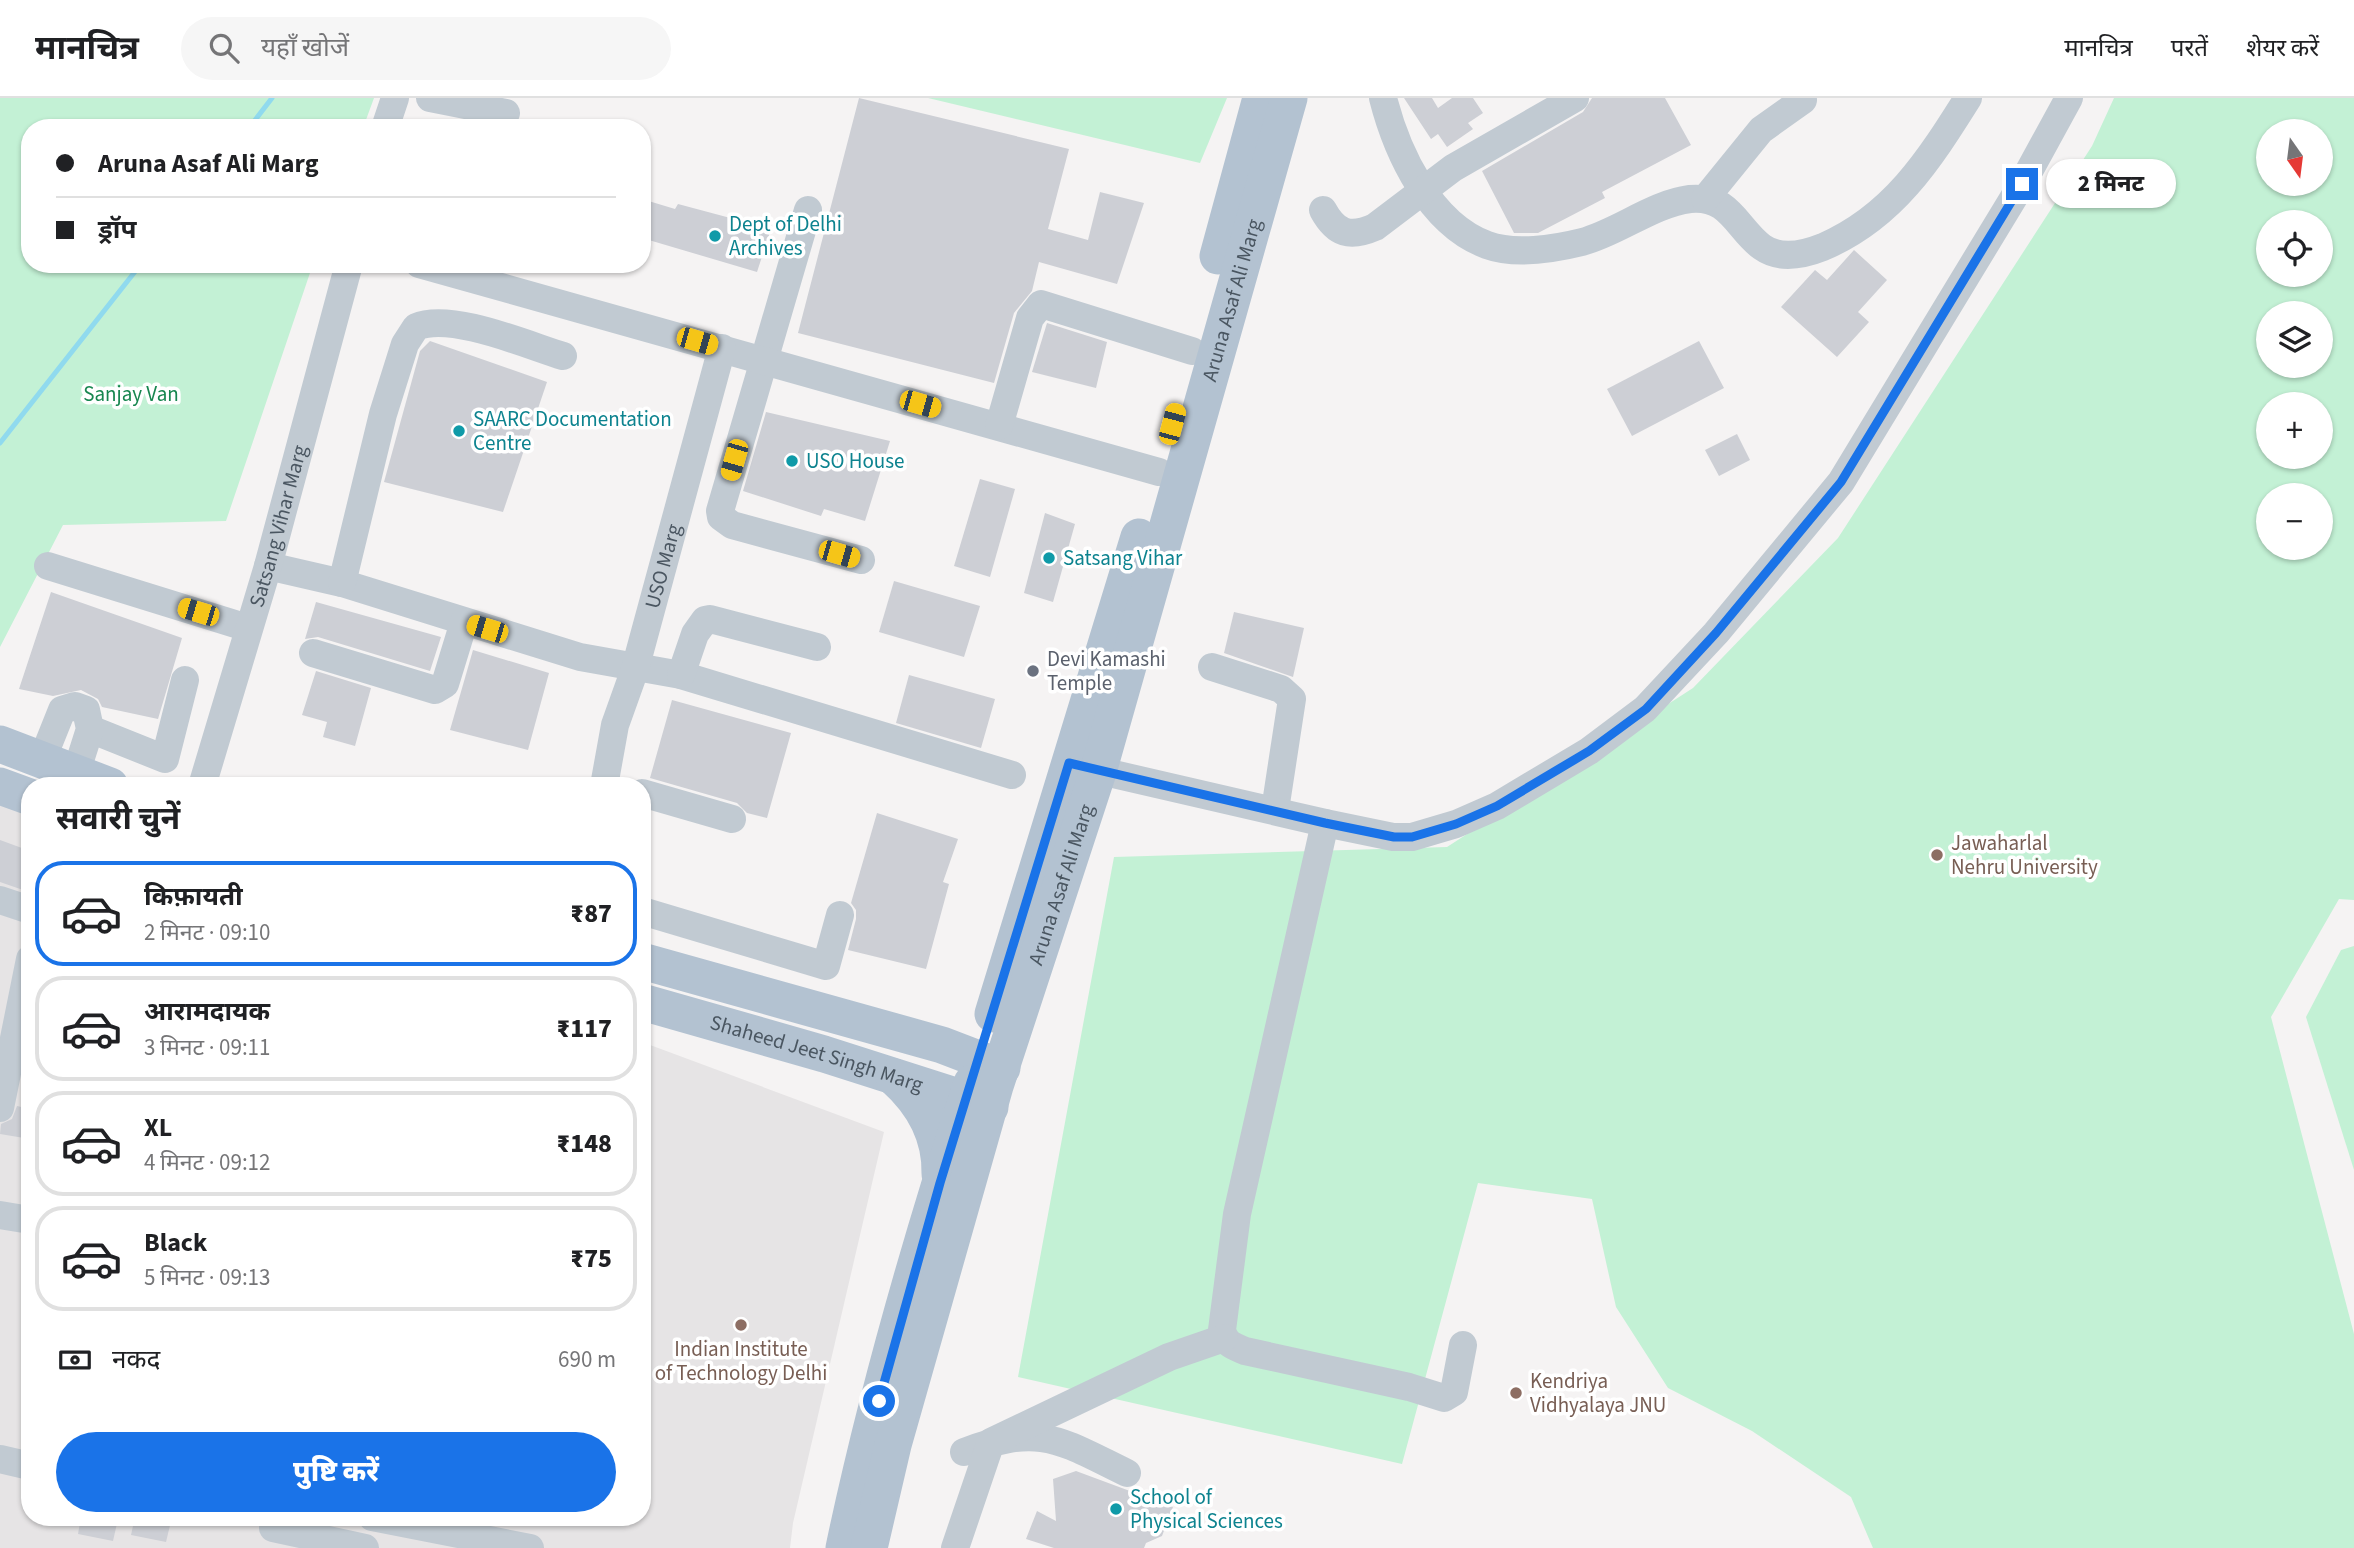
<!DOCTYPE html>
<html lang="hi">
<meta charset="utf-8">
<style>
:root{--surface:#fff;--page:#f6f6f6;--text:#202124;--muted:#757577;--line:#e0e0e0;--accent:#1a73e8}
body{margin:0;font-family:"Source Sans 3","Noto Sans Devanagari",sans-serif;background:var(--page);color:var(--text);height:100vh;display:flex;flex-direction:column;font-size:26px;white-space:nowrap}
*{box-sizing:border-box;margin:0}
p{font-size:23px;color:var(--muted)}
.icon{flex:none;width:38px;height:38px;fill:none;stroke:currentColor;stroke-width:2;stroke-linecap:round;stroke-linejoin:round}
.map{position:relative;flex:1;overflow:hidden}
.panel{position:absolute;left:21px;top:679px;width:630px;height:749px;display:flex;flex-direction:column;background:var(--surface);border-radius:28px;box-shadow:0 2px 5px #0004}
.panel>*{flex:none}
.hud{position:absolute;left:21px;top:21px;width:630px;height:154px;border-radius:28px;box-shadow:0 2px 5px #0004;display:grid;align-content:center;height:154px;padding:0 35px;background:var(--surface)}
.needle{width:46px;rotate:166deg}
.buttons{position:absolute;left:2256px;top:21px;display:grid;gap:14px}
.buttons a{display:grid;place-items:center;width:77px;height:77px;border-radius:50%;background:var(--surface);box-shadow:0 2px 5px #0004;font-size:35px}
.end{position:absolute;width:32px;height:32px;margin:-16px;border:9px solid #1a73e8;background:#fff;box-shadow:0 0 0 4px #fff}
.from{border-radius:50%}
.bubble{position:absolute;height:49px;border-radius:24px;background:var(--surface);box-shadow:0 2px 5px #0004;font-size:23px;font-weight:800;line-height:49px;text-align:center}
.car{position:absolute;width:21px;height:42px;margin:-21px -10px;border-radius:9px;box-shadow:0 0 5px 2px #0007;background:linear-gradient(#f5c518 24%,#345 0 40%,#f5c518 0 76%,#345 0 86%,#f5c518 0)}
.hud b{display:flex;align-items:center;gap:24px;height:66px;font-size:26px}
.hud b+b{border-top:2px solid var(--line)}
.hud i{width:18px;height:18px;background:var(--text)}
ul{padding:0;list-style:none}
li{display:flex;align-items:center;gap:21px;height:105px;margin:0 14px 10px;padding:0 21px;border:4px solid var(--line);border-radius:28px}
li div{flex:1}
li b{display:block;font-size:26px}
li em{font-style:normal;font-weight:800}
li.on{border-color:var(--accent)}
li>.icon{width:63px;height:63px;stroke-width:1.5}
h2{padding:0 35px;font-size:32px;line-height:84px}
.pay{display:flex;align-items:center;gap:18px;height:77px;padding:0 35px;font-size:26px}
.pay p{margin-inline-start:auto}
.action{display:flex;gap:14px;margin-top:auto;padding:14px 35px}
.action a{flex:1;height:80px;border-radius:42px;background:var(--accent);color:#fff;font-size:28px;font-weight:800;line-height:80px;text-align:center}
header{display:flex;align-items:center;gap:42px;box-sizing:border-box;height:98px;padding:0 35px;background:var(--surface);border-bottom:2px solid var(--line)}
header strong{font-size:33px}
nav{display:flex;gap:38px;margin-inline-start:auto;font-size:24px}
.search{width:490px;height:63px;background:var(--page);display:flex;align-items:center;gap:18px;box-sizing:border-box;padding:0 24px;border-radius:38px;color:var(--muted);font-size:26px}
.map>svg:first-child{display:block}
.education{fill:#e6e4e5}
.green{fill:#c3f1d5;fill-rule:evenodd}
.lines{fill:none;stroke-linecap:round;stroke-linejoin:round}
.stream{stroke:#90daee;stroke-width:5}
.building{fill:#cdcfd5}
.minor{stroke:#c1cad2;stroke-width:28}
.major{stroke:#b3c2d1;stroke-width:37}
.route{stroke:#1a73e8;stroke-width:9}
.culture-dot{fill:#0f9aa8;stroke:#fff;stroke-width:2.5}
.worship-dot{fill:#6b7280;stroke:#fff;stroke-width:2.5}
.education-dot{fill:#8d6e63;stroke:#fff;stroke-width:2.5}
.labels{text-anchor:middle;stroke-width:7;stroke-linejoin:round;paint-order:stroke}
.culture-label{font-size:21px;fill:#0d838f;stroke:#fff;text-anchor:start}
.street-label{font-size:21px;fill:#4a5661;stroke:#fff}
.park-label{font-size:21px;fill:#17864f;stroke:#fff}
.worship-label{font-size:21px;fill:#5b616d;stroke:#fff;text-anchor:start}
.education-label{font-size:21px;fill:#785e54;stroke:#fff;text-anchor:start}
</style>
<header>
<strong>मानचित्र</strong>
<div class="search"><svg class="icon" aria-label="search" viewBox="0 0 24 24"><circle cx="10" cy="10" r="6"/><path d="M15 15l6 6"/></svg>यहाँ खोजें</div>
<nav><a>मानचित्र</a><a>परतें</a><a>शेयर करें</a></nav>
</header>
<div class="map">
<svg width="2354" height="1450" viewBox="0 0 2354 1450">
<rect width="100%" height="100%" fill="#f5f3f3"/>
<!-- education -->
<path class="education" d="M0 705 30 716V1419H642V944L884 1034 793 1425 790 1450H0Z"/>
<!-- green -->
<g class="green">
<path d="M0 0H374L363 30H30V166H313L226 423 63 427 0 549Z"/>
<path d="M928 0H1227L1200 65Z"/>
<path d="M2114 0H2354V802L2339 801 2271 919 2354 1236V1450H1873L1851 1399 1752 1333 1668 1290 1616 1209 1592 1101 1478 1085 1402 1366 1018 1279 1114 759 1447 749 1693 590 1838 440 2092 48ZM2268 33H2320V86H2268ZM2268 124H2320V177H2268ZM2268 215H2320V268H2268ZM2268 306H2320V359H2268ZM2268 397H2320V450H2268Z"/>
<path d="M2354 848V1072L2306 919 2341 852Z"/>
</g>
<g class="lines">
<!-- stream -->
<g class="stream">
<path d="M249 30 272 0"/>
<path d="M0 345 141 166"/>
</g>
</g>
<!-- building -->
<g class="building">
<path d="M859 0 1069 51 1048 131 1088 142 1100 94 1144 105 1117 186 1039 164 1032 193 1014 215 994 285 798 235Z"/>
<path d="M1404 0H1432L1438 10 1452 0H1473L1483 15 1468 25 1473 31 1447 49 1438 36 1431 41Z"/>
<path d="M1592 0H1665L1691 47 1602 94 1605 100 1538 135H1514L1482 73 1583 14Z"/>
<path d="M642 101 675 111 678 106 771 131 757 174 642 140Z"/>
<path d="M1854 152 1887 182 1858 214 1869 224 1837 259 1781 209 1815 172 1827 182Z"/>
<path d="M1047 225 1107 244 1096 290 1032 274Z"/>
<path d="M430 243 547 284 503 414 384 384 420 253Z"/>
<path d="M1699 243 1724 290 1632 338 1607 291Z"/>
<path d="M766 314 890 343 865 423 824 411 821 418 743 393Z"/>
<path d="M1737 336 1750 362 1719 378 1705 352Z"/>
<path d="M980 381 1015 391 990 479 954 468Z"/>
<path d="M1045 415 1075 426 1053 504 1024 495Z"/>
<path d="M894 483 980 508 964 559 879 534Z"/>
<path d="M51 494 182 540 158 621 102 609 98 601 81 592 53 598 19 591Z"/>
<path d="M316 504 441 539 430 573 318 539 305 541Z"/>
<path d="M1234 514 1304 530 1293 579 1224 555Z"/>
<path d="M473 552 549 575 528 652 450 632Z"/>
<path d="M316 573 371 590 355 648 323 639 327 624 302 617Z"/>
<path d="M909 577 995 601 981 650 896 625Z"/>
<path d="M672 602 791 635 767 720 747 715 737 705 650 680Z"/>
<path d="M877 715 958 741 943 784 949 786 926 871 848 852 856 821V812L851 805Z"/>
<path d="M0 742 30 753V783L26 793 0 784Z"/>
<path d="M17 1008 30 1011V1041L0 1036 1 1026 12 1021Z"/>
<path d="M1076 1373 1173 1409 1162 1438 1146 1445 1144 1450H1054L1026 1441 1037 1413 1056 1423 1053 1381Z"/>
<path d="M81 1419 118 1421 113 1443 78 1436Z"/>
<path d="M135 1419H172L166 1444 131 1437Z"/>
</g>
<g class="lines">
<!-- minor -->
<g class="minor">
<path d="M430 0 506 15"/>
<path d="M1383 0C1397 55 1430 126 1487 147 1514 157 1554 151 1582 144 1619 134 1652 106 1690 101 1730 97 1737 131 1762 149 1780 162 1803 157 1823 149 1893 119 1929 62 1968 0"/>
<path d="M385 30 395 0"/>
<path d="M1705 101 1761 32 1803 2"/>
<path d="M808 112 720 413 721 419 732 427 861 462"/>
<path d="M1323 112C1336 136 1350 140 1375 129L1453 70 1575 0"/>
<path d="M419 166 1159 374"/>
<path d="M999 328 1030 220 1041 206 1192 253"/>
<path d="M48 468 248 530"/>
<path d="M268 468 342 485 580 559 681 577 1012 677"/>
<path d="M342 485 383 316 405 246 416 229C451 214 527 247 563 258"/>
<path d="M313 555 435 592 445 586 464 524"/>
<path d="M1212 569 1281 591 1292 601 1275 712"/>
<path d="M681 577 695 536 705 522 710 521 817 549"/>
<path d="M90 631 165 661 185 582"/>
<path d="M42 662 62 612 75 608 86 612 90 631 76 675"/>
<path d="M1079 668 1325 725 1393 739H1412L1456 726 1497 708 1589 653 1645 611 1716 535 1841 384 2022 86 2069 0"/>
<path id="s1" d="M202 688 268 468 349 166"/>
<path id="s2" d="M604 688 615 627 635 571 722 250"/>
<path d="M642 695 732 721"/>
<path d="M1325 725 1237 1116 1222 1232C1225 1246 1233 1248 1245 1253L1409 1289 1444 1300 1454 1294 1463 1247"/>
<path d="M0 802 30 812"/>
<path d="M642 813 826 868 840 817"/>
<path d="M0 1010 30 861"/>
<path d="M0 1117 30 1122"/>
<path d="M964 1354C1041 1325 1059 1342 1127 1375"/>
<path d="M0 1361 30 1368"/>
<path d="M372 1419 530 1450"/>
<path d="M273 1430 365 1450"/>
<path d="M955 1450 991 1344 1169 1259 1224 1240"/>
</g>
<!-- major -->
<g class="major">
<path d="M1218 158 1261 0"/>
<path d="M0 646 110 688"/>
<path d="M0 688 30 699"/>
<path d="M642 863 942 947 1002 970"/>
<path id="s3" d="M642 904 824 956 990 1009"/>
<path d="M993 916 1139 439"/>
<path d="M894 979C922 1004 941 1037 940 1076"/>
<path d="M844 1450C877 1293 922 1138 972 985"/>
<path id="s4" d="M869 1450 893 1347 995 988 1098 674 1289 0"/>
</g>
</g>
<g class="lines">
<!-- route -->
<path class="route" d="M879 1303 940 1085 1069 665 1325 725 1394 739H1412L1456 726 1497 708 1589 653 1646 611 1716 535 1841 384 2022 86"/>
</g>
<!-- markers -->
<g class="culture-dot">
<circle cx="715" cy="138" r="7"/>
<circle cx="459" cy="333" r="7"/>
<circle cx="792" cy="363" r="7"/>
<circle cx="1049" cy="460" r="7"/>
<circle cx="1116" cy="1411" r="7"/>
</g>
<circle class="worship-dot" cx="1033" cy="573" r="7"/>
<g class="education-dot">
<circle cx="1937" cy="757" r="7"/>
<circle cx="741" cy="1227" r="7"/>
<circle cx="1516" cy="1295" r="7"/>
</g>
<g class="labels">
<!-- culture labels -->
<g class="culture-label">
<text x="729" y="133">Dept of Delhi<tspan x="729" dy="24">Archives</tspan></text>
<text x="473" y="328">SAARC Documentation<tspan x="473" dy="24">Centre</tspan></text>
<text x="806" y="370">USO House</text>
<text x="1063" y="467">Satsang Vihar</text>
<text x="1130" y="1406">School of<tspan x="1130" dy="24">Physical Sciences</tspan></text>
</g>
<!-- street labels -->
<g class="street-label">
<text dy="7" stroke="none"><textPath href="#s4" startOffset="1300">Aruna Asaf Ali Marg</textPath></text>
<text dy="7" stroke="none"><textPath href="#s1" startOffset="271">Satsang Vihar Marg</textPath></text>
<text dy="7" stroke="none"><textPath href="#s2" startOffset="228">USO Marg</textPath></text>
<text dy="7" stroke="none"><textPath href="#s4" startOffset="691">Aruna Asaf Ali Marg</textPath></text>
<text dy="7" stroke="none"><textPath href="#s3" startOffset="182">Shaheed Jeet Singh Marg</textPath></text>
</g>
<!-- park labels -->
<g class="park-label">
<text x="131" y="303">Sanjay Van</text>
</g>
<!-- worship labels -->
<g class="worship-label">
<text x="1047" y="568">Devi Kamashi<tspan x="1047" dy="24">Temple</tspan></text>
</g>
<!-- education labels -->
<g class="education-label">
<text x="1951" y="752">Jawaharlal<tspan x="1951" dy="24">Nehru University</tspan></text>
<text x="741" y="1258" text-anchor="middle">Indian Institute<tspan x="741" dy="24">of Technology Delhi</tspan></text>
<text x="1530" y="1290">Kendriya<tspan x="1530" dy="24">Vidhyalaya JNU</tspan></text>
</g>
</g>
</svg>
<div class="buttons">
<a><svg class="needle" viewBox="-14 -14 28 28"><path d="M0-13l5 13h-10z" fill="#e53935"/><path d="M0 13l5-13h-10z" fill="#757577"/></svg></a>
<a><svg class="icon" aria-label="locate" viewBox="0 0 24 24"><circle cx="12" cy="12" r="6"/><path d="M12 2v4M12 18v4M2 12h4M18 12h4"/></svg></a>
<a><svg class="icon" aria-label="layers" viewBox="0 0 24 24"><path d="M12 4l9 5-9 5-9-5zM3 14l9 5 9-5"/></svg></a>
<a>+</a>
<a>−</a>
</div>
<i class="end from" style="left:879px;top:1303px"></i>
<i class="end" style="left:2022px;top:86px"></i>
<div class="bubble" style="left:2046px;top:61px;width:130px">2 मिनट</div>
<i class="car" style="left:697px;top:243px;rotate:106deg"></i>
<i class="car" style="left:920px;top:306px;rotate:106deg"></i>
<i class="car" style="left:1172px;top:326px;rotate:15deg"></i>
<i class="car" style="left:734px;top:362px;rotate:196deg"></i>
<i class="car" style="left:839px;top:456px;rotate:106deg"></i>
<i class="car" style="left:198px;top:514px;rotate:287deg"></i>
<i class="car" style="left:487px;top:531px;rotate:287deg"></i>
<div class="hud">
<b><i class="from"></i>Aruna Asaf Ali Marg</b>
<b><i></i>ड्रॉप</b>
</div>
<section class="panel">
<h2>सवारी चुनें</h2>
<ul>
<li class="on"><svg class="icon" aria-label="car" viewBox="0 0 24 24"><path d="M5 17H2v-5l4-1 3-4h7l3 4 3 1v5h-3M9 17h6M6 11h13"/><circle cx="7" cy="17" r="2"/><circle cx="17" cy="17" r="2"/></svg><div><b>किफ़ायती</b><p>2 मिनट · 09:10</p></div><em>₹87</em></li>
<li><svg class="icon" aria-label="car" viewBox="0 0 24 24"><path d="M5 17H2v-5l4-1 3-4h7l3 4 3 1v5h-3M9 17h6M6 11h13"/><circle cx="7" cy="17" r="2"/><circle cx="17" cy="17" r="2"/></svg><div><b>आरामदायक</b><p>3 मिनट · 09:11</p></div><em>₹117</em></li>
<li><svg class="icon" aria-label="car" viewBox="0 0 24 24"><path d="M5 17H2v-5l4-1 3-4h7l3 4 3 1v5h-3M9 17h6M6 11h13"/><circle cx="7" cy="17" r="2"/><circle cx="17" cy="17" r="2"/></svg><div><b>XL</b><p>4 मिनट · 09:12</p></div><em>₹148</em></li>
<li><svg class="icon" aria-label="car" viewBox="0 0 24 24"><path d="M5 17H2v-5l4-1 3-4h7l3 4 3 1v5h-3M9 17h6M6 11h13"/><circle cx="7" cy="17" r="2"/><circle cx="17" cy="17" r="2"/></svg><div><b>Black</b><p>5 मिनट · 09:13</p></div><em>₹75</em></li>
</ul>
<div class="pay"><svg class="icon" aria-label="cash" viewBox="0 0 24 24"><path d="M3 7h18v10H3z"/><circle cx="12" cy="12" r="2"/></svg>नकद<p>690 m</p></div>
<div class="action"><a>पुष्टि करें</a></div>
</section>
</div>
